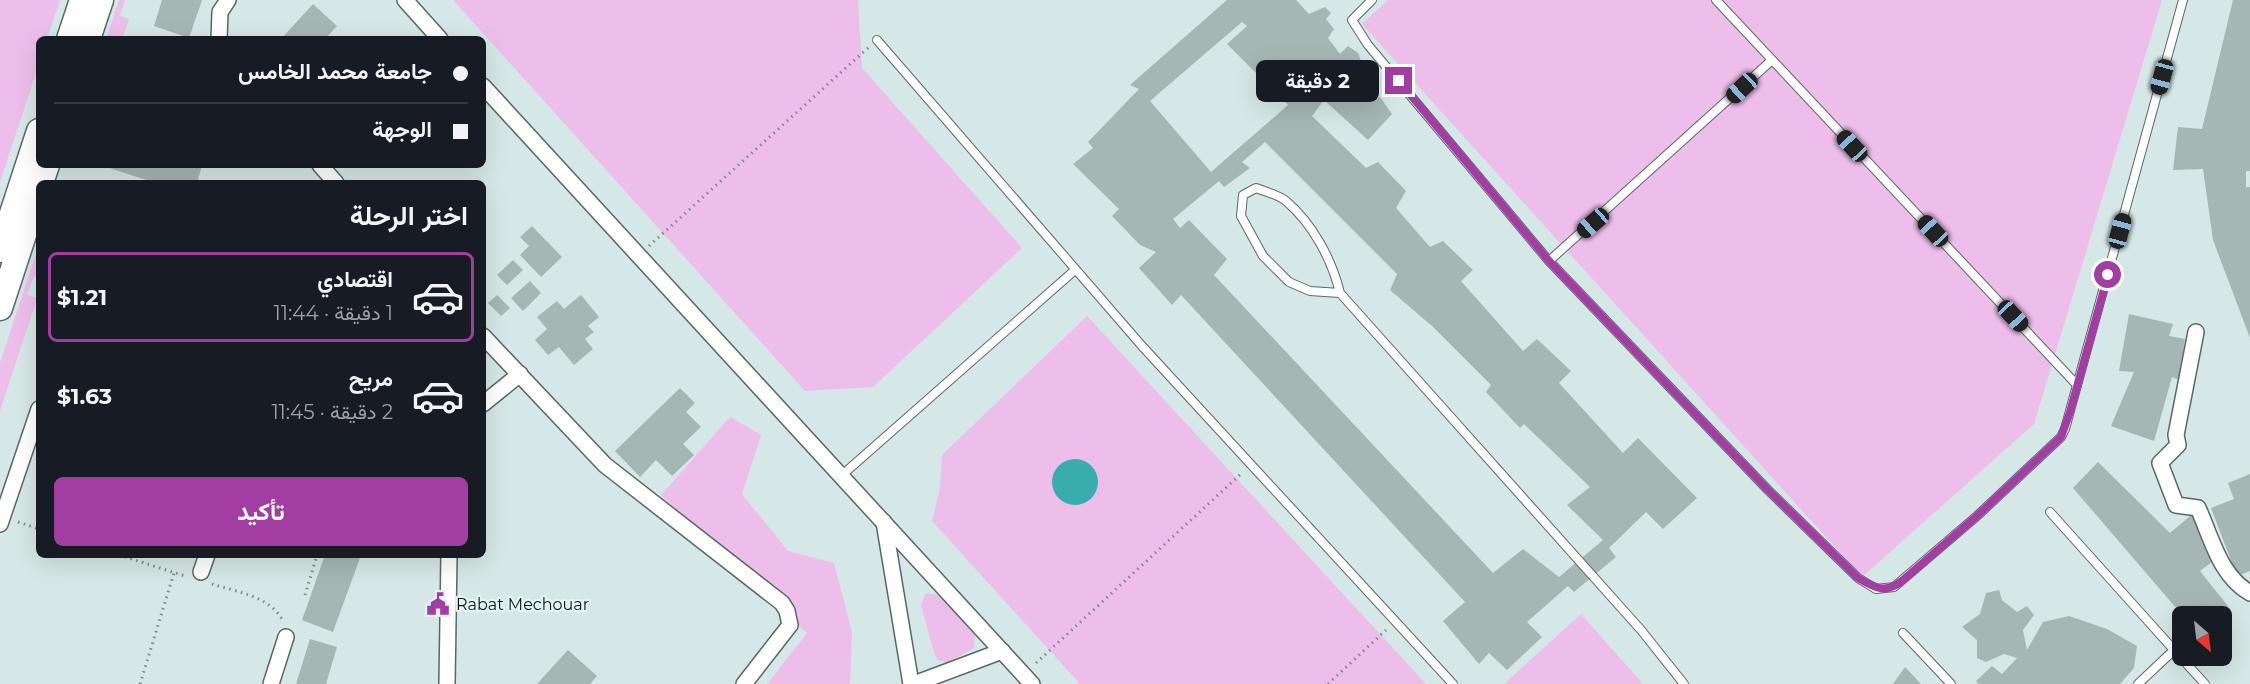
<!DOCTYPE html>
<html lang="ar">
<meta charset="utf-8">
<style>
:root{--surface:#171b24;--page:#242831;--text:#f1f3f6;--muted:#9ea1a6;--line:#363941;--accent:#a23da2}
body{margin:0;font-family:Montserrat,Vazirmatn,sans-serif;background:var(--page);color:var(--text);direction:rtl;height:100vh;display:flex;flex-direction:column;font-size:22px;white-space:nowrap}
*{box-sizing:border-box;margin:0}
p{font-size:20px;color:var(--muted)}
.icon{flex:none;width:33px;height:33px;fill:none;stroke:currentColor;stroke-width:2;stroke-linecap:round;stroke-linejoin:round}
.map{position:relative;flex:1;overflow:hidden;direction:ltr}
.details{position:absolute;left:36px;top:180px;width:450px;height:378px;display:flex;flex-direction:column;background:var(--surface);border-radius:9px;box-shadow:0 6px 24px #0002;direction:rtl}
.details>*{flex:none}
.guide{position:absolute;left:36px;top:36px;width:450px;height:132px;border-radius:9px;box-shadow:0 6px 24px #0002;direction:rtl;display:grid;align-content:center;height:132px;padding:0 18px;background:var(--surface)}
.needle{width:39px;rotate:152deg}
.buttons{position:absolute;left:2172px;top:606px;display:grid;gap:12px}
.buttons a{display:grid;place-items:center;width:60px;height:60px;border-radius:9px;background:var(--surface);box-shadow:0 6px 24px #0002;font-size:30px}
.end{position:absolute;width:27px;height:27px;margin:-14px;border:8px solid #a23da2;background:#fff;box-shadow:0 0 0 3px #fff}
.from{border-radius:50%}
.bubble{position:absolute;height:42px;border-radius:9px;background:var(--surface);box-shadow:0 6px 24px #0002;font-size:20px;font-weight:700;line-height:42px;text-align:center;direction:rtl}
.car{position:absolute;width:18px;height:36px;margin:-18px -9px;border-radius:8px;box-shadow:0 0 4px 2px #0007;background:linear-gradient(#222 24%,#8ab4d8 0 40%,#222 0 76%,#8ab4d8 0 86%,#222 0)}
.guide b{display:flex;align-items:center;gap:21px;height:57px;font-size:22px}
.guide b+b{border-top:2px solid var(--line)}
.guide i{width:15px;height:15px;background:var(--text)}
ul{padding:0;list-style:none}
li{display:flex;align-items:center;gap:18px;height:90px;margin:0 12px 9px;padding:0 6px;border:3px solid transparent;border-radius:9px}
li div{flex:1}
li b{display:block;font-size:22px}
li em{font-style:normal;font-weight:700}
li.selected{border-color:var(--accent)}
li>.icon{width:54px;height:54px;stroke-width:1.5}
h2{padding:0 18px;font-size:27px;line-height:72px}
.action{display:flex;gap:12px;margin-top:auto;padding:12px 18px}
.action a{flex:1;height:69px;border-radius:9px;background:var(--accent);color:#fff;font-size:24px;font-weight:700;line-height:69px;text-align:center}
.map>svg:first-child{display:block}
.green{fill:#eebeeb}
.water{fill:#37adae}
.building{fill:#a5b6b5;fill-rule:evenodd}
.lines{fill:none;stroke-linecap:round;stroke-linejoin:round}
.lane-casing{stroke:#586868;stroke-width:10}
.street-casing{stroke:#586868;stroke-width:18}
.primary-casing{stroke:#586868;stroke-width:27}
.path{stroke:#7d8a8a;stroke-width:3;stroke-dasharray:1.5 4.5;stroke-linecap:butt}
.lane{stroke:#fff;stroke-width:8}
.street{stroke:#fff;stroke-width:15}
.primary{stroke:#fff;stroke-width:24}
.route{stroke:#a23da2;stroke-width:8}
.labels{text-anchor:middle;stroke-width:4.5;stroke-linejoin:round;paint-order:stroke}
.poi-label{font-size:16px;fill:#101616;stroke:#e2f4f4;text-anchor:start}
</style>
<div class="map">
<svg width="2250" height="684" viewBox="0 0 2250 684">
<rect width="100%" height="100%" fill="#d5e7e6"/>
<!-- green -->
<g class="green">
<path d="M0 0H60L47 39H39V64L0 182Z"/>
<path d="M119 0H125L120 16 129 19 122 39H106Z"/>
<path d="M453 0H858L862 68 1022 248 873 387 805 391Z"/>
<path d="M1388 0H2162L2034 424 1862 577 1362 24Z"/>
<path d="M39 244V278L34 276 27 295 37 298 0 411V363Z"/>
<path d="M1087 316 1426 684H1080L932 521 940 488 942 455Z"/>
<path d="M730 417 761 435 742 494 788 551 834 563 852 632 850 684H767L807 633 661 495Z"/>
<path d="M926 593 938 595 975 634 974 648 947 663 938 660 934 653 921 605Z"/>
<path d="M1581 614 1643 684H1504Z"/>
</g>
<!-- water -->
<circle class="water" cx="1075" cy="482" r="23"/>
<!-- building -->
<g class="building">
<path d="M162 0H202L189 38 154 26Z"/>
<path d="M1227 0H1296L1309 14 1325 7 1331 13 1326 19 1334 29 1328 38 1340 54 1348 46 1358 53 1362 64 1354 75 1372 99 1380 97 1392 114 1368 140 1324 100 1312 116 1366 168 1378 162 1406 191 1396 208 1430 247 1443 241 1473 270 1461 281 1523 351 1537 339 1571 371 1559 383 1623 453 1638 438 1697 498 1663 529 1646 512 1609 548 1616 557 1574 592 1568 586 1527 622 1542 637 1507 670 1489 653 1479 664 1443 621 1465 602 1181 295 1172 305 1139 268 1156 252 1140 245 1112 216 1119 209 1073 164 1093 148 1088 142 1139 89 1130 85ZM1242 22 1247 26 1227 44 1288 105 1211 172 1150 101ZM1265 142 1397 274 1390 290 1432 326 1491 385 1486 392 1520 428 1524 424 1590 487 1567 505 1603 540 1559 577 1523 549 1493 573 1214 275 1227 259 1189 220 1180 228 1173 219 1219 181 1224 187 1250 168 1242 162Z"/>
<path d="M2233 0H2250V171H2246V187H2250V338L2213 240 2203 169 2173 170 2178 127 2202 129Z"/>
<path d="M313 4 337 26 325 39H281Z"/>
<path d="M110 165H202L197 183H156L109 168Z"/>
<path d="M532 226 562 257 541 277 520 255 529 246 520 237Z"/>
<path d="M513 260 523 270 507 285 497 275Z"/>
<path d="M530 281 541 293 523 311 511 298Z"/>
<path d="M497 295 510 308 501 316 488 303Z"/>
<path d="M581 295 599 317 588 326 594 332 585 339 593 349 574 365 559 347 548 355 535 340 547 329 537 317 557 301 564 309Z"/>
<path d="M2129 314 2173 324 2169 336 2185 339 2179 380 2172 377 2154 441 2111 426 2134 372 2119 371Z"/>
<path d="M680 388 695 403 686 412 701 427 683 444 694 455 672 476 656 460 640 477 615 451Z"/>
<path d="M2098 462 2170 533 2196 511 2213 561 2200 571 2231 610 2222 618 2183 616 2073 488Z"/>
<path d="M2250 474V571L2237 576 2211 508 2234 499 2228 483Z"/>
<path d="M325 555H361L333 632 302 620Z"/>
<path d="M1999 590 2002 600 2017 612 2027 606 2034 615 2023 630 2027 650 2043 622 2069 616 2107 629 2137 646 2134 668 2120 684H1979L1976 681 1992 666 2002 674 2017 658 2004 654 1986 662 1977 658V640L1962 627 1980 614 1986 593Z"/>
<path d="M310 639 337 647 326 684H296Z"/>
<path d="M568 650 597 676 590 684H537Z"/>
<path d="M1905 667 1921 684H1893Z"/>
</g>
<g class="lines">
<!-- lane casing -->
<g class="lane-casing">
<g id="lane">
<path d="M1372 0 1352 20 1368 45 1549 261 1768 490 1858 578 1876 589 1894 587 1977 516 2061 437 2065 429 2183 0"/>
<path d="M1716 0 2077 385"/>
<path d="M877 40 1142 346 1453 684"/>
<path d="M1549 261 1772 60"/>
<path d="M1340 293 1310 291 1289 282 1263 256 1241 216 1243 195 1256 188C1266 192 1279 195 1286 201 1313 224 1332 260 1340 293L1641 630 1684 684"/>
<path d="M841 476 1075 270"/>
<path d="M2050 512 2174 650 2138 684"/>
<path d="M1903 633 1951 684"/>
<path d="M2174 650 2205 684"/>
</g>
</g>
<!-- street casing -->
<g class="street-casing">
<g id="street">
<path d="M405 0 440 39"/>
<path d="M219 39 220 12 228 0"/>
<path d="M483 86 1032 684"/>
<path d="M320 165 336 183"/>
<path d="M2196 332 2176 435 2178 445 2160 463 2176 505 2198 508C2212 539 2220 576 2250 593"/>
<path d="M483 336 605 465 782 603 787 611 790 625 744 684"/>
<path d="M483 404 520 374"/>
<path d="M884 522 911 684"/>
<path d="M0 524 39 409"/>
<path d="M201 572 207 555"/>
<path d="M271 684 286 637"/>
<path d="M447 684 449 555"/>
<path d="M914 684 1002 651"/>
</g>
</g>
<!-- primary casing -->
<g class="primary-casing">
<g id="primary">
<path d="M69 39 82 0"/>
<path d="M88 39 101 0"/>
<path d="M41 183 47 165"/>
<path d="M0 250 39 131"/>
<path d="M0 308 39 189"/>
</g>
</g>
<!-- path -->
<g class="path">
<path d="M649 246 869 47"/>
<path d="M18 522 39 529"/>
<path d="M119 555 185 576"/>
<path d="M212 584C237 592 270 596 283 621"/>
<path d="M305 595 317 555"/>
<path d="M1036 663 1243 472"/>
<path d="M140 684 174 573"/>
<path d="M1328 684 1386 630"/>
</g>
<!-- lane -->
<use href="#lane" class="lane"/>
<!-- street -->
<use href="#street" class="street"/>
<!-- primary -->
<use href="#primary" class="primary"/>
</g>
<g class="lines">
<!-- route -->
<path class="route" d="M1399 81 1549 261 1768 490 1858 578C1875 588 1885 594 1902 581L1977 516 2061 437 2070 412 2108 275"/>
</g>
<!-- icons -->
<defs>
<g id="civic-bare" transform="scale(1.8)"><path d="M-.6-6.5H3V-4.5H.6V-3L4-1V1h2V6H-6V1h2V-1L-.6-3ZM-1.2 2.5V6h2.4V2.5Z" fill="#a23da2" stroke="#e2f4f4" stroke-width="2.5" paint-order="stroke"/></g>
</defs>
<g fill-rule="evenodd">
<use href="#civic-bare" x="438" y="604"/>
</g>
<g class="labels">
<!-- poi labels -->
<g class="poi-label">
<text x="456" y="610">Rabat Mechouar</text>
</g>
</g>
</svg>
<div class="buttons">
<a><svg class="needle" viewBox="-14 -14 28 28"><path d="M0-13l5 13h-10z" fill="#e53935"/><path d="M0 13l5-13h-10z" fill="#9ea1a6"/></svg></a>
</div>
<i class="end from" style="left:2108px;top:275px"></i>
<i class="end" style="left:1399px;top:81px"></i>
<div class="bubble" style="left:1256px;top:60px;width:123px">2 دقيقة</div>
<i class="car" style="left:2162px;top:77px;rotate:195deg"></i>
<i class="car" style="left:1742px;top:88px;rotate:227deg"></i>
<i class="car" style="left:1852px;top:146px;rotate:317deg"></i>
<i class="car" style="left:1593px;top:223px;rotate:229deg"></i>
<i class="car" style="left:1933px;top:231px;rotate:317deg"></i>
<i class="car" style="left:2120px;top:231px;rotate:15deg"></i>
<i class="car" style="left:2013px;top:316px;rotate:137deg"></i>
<div class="guide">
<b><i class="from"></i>جامعة محمد الخامس</b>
<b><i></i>الوجهة</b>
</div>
<section class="details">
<h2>اختر الرحلة</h2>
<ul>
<li class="selected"><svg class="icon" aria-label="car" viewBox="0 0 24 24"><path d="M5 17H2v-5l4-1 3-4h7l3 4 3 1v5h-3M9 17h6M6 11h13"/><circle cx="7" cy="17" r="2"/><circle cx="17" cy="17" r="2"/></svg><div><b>اقتصادي</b><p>1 دقيقة · 11:44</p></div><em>$1.21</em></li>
<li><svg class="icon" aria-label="car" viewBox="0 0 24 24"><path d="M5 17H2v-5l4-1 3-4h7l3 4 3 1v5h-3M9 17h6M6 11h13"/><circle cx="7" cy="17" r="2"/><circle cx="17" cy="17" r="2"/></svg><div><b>مريح</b><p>2 دقيقة · 11:45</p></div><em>$1.63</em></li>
</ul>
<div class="action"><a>تأكيد</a></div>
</section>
</div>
